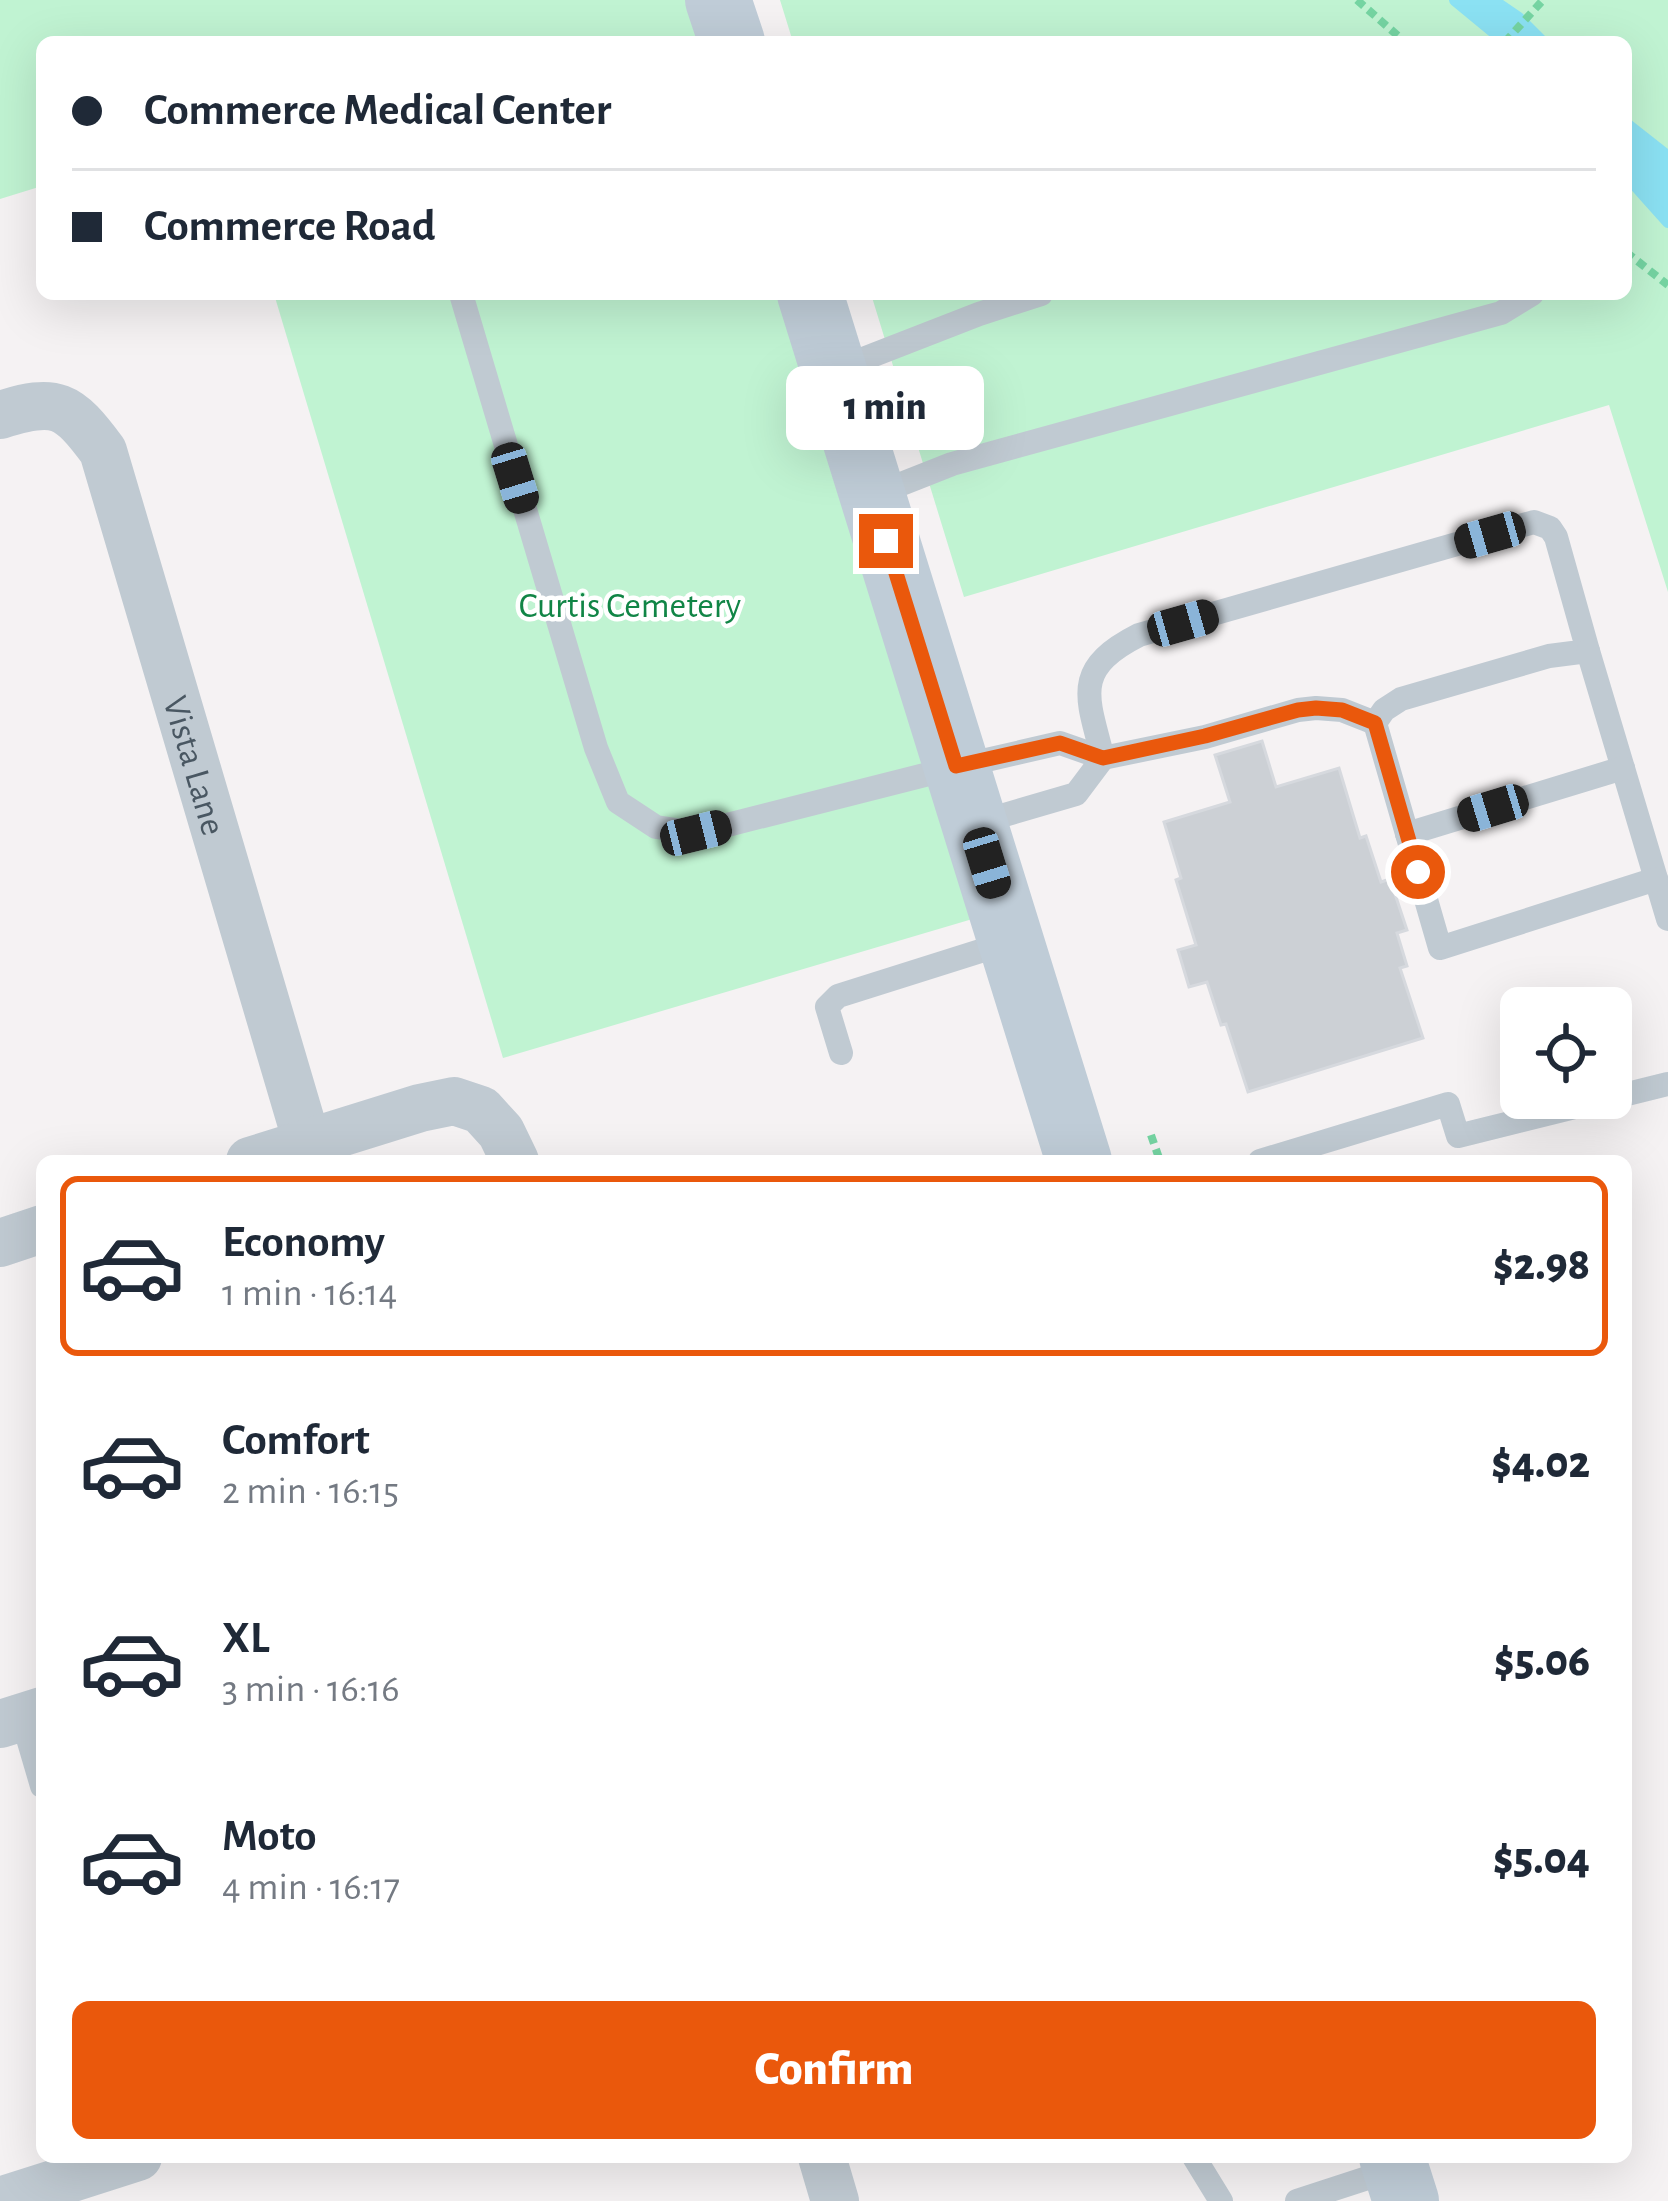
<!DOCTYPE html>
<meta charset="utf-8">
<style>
:root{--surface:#fff;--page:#f2f2f3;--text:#1f2937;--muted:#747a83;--line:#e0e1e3;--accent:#ea580c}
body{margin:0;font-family:"Alegreya Sans",sans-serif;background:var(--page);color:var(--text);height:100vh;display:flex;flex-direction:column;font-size:45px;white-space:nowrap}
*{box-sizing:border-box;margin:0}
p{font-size:39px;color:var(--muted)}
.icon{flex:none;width:66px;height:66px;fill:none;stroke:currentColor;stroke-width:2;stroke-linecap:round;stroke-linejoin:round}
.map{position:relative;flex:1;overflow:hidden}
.side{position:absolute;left:36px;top:1155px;width:1596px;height:1008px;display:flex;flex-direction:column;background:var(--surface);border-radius:18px;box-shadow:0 12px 48px #0002}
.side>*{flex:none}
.banner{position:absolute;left:36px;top:36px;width:1596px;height:264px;border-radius:18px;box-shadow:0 12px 48px #0002;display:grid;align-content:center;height:264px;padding:0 36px;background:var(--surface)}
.buttons{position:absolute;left:1500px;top:987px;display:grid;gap:24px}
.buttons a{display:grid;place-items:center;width:132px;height:132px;border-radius:18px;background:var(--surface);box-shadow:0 12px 48px #0002;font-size:60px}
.end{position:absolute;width:54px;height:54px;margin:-27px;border:15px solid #ea580c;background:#fff;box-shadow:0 0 0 6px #fff}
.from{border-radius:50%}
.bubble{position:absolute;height:84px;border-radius:18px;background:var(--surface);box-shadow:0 12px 48px #0002;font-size:39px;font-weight:800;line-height:84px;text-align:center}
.car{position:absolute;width:36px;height:72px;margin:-36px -18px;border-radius:15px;box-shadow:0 0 9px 3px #0007;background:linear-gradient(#222 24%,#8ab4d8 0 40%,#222 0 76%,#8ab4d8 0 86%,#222 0)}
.banner b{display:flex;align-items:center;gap:42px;height:114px;font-size:45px}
.banner b+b{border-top:3px solid var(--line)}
.banner i{width:30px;height:30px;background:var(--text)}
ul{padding:21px 0 0;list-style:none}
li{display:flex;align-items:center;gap:36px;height:180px;margin:0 24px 18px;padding:0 12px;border:6px solid transparent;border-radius:18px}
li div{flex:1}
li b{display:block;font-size:45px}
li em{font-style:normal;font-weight:800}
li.on{border-color:var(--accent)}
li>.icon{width:108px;height:108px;stroke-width:1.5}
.action{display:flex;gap:24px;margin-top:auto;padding:24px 36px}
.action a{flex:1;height:138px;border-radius:18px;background:var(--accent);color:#fff;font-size:48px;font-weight:800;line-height:138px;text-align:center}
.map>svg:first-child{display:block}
.green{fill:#c0f3d2}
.water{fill:#8be1f3}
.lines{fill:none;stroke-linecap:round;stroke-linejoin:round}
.stream{stroke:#8be1f3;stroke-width:12}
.building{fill:#ccd0d5;stroke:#d6d9de;stroke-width:3}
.path{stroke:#75d4a2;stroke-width:8;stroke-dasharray:9 6;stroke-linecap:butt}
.service{stroke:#c0cad2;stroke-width:24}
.minor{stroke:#c0cad2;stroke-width:48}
.secondary{stroke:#bfccd7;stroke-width:66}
.route{stroke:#ea580c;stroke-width:15}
.labels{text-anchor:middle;stroke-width:9;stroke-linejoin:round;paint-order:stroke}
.park-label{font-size:36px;fill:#118546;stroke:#fff}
.street-label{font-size:36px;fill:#495762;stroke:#fff}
</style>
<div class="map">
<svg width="1668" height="2201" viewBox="0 0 1668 2201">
<rect width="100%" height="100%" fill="#f5f2f3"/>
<!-- green -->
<g class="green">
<path d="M0 0H712L725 42H42V186L0 199Z"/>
<path d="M780 0H1668V592L1609 405 964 597 871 294H1626V42H793Z"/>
<path d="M274 294H800L986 915 503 1058Z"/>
</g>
<!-- water -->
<g class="water">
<path d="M1455 0H1503L1522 13 1551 42H1506Z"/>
<path d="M1626 116 1668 149V222L1626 175Z"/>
</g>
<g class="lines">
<!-- stream -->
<g class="stream">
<path d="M1455 0 1506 42"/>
<path d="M1626 175 1668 222"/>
</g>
</g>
<!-- building -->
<path class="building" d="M1262 741 1276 787 1339 768 1360 838 1366 836 1381 882 1390 879 1407 930 1397 933 1407 966 1400 968 1423 1038 1248 1092 1226 1024 1221 1025 1207 982 1189 987 1178 950 1196 945 1176 880 1181 878 1164 822 1230 802 1215 755Z"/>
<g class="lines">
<!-- path -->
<g class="path">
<path d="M1357 0 1405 42"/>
<path d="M1505 42 1543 0"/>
<path d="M1626 252 1668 285"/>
<path d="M1151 1135 1160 1161"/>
</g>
<!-- service -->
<g class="service">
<path d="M461 294 596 748 618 802 656 827 696 833 956 767 1060 743 1103 758 1076 794 977 823"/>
<path d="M835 370 979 314 1041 294"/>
<path d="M876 494 952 464 1501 313 1532 294"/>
<path d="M1534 522 1550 528 1556 537 1588 651 1549 656 1401 699 1384 710 1375 723 1342 710 1316 708 1298 710 1205 737 1103 758C1087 696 1072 669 1139 635Z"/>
<path d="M1588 651 1668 919"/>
<path d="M1375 723 1440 948 1656 879"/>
<path d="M1407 834 1623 768"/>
<path d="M841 1053 827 1007 838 996 1009 942"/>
<path d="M1260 1161 1448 1104 1458 1136 1668 1084"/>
<path d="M22 1718 42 1786"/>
<path d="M1194 2157 1221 2201"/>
<path d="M1297 2201 1392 2170"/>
</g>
<!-- minor -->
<g class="minor">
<path id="s1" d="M0 415C57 397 68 404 103 451L307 1142"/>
<path d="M250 1161 420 1108 454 1101 481 1110 501 1132 515 1161"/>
<path d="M0 1243 42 1229"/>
<path d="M0 1724 42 1711"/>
<path d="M822 2157 835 2201"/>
<path d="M0 2201 138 2157"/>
</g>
<!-- secondary -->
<g class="secondary">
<path d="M718 0 732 42"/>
<path d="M810 294 1079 1161"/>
<path d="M1392 2157 1406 2201"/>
</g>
</g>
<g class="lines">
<!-- route -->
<path class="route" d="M886 541 956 766 1060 743 1103 758 1205 736 1298 710 1316 708 1342 710 1375 723 1418 872"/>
</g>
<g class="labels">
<!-- park labels -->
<g class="park-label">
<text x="630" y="617">Curtis Cemetery</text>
</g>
<!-- street labels -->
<g class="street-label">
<text dy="13" stroke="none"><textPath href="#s1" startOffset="450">Vista Lane</textPath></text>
</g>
</g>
</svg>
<div class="buttons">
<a><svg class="icon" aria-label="locate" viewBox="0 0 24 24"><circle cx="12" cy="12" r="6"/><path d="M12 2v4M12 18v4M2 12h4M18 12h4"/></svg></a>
</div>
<i class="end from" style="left:1418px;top:872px"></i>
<i class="end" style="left:886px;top:541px"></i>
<div class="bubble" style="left:786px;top:366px;width:198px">1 min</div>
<i class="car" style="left:515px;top:478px;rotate:163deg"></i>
<i class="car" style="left:1490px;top:535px;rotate:254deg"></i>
<i class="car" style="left:1183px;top:623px;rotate:74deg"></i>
<i class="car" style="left:1493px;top:808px;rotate:253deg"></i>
<i class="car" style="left:696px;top:833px;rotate:76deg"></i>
<i class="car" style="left:987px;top:863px;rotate:163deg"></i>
<div class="banner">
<b><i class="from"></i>Commerce Medical Center</b>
<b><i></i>Commerce Road</b>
</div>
<section class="side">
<ul>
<li class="on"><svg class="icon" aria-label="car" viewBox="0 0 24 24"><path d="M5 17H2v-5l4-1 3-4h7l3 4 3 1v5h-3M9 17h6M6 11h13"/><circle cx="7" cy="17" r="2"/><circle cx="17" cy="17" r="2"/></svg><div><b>Economy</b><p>1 min · 16:14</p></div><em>$2.98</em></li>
<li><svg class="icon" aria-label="car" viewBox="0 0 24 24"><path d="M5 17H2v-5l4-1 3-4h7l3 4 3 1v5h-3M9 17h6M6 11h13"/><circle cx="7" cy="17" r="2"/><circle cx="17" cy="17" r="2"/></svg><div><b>Comfort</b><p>2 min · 16:15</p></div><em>$4.02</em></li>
<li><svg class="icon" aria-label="car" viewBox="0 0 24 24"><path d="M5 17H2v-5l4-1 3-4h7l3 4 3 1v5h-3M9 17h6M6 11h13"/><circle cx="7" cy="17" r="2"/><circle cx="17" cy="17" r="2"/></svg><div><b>XL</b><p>3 min · 16:16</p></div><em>$5.06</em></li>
<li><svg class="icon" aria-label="car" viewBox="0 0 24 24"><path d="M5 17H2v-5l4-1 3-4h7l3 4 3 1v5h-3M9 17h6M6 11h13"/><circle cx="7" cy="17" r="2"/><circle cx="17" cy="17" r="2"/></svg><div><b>Moto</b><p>4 min · 16:17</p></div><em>$5.04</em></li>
</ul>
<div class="action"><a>Confirm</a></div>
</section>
</div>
